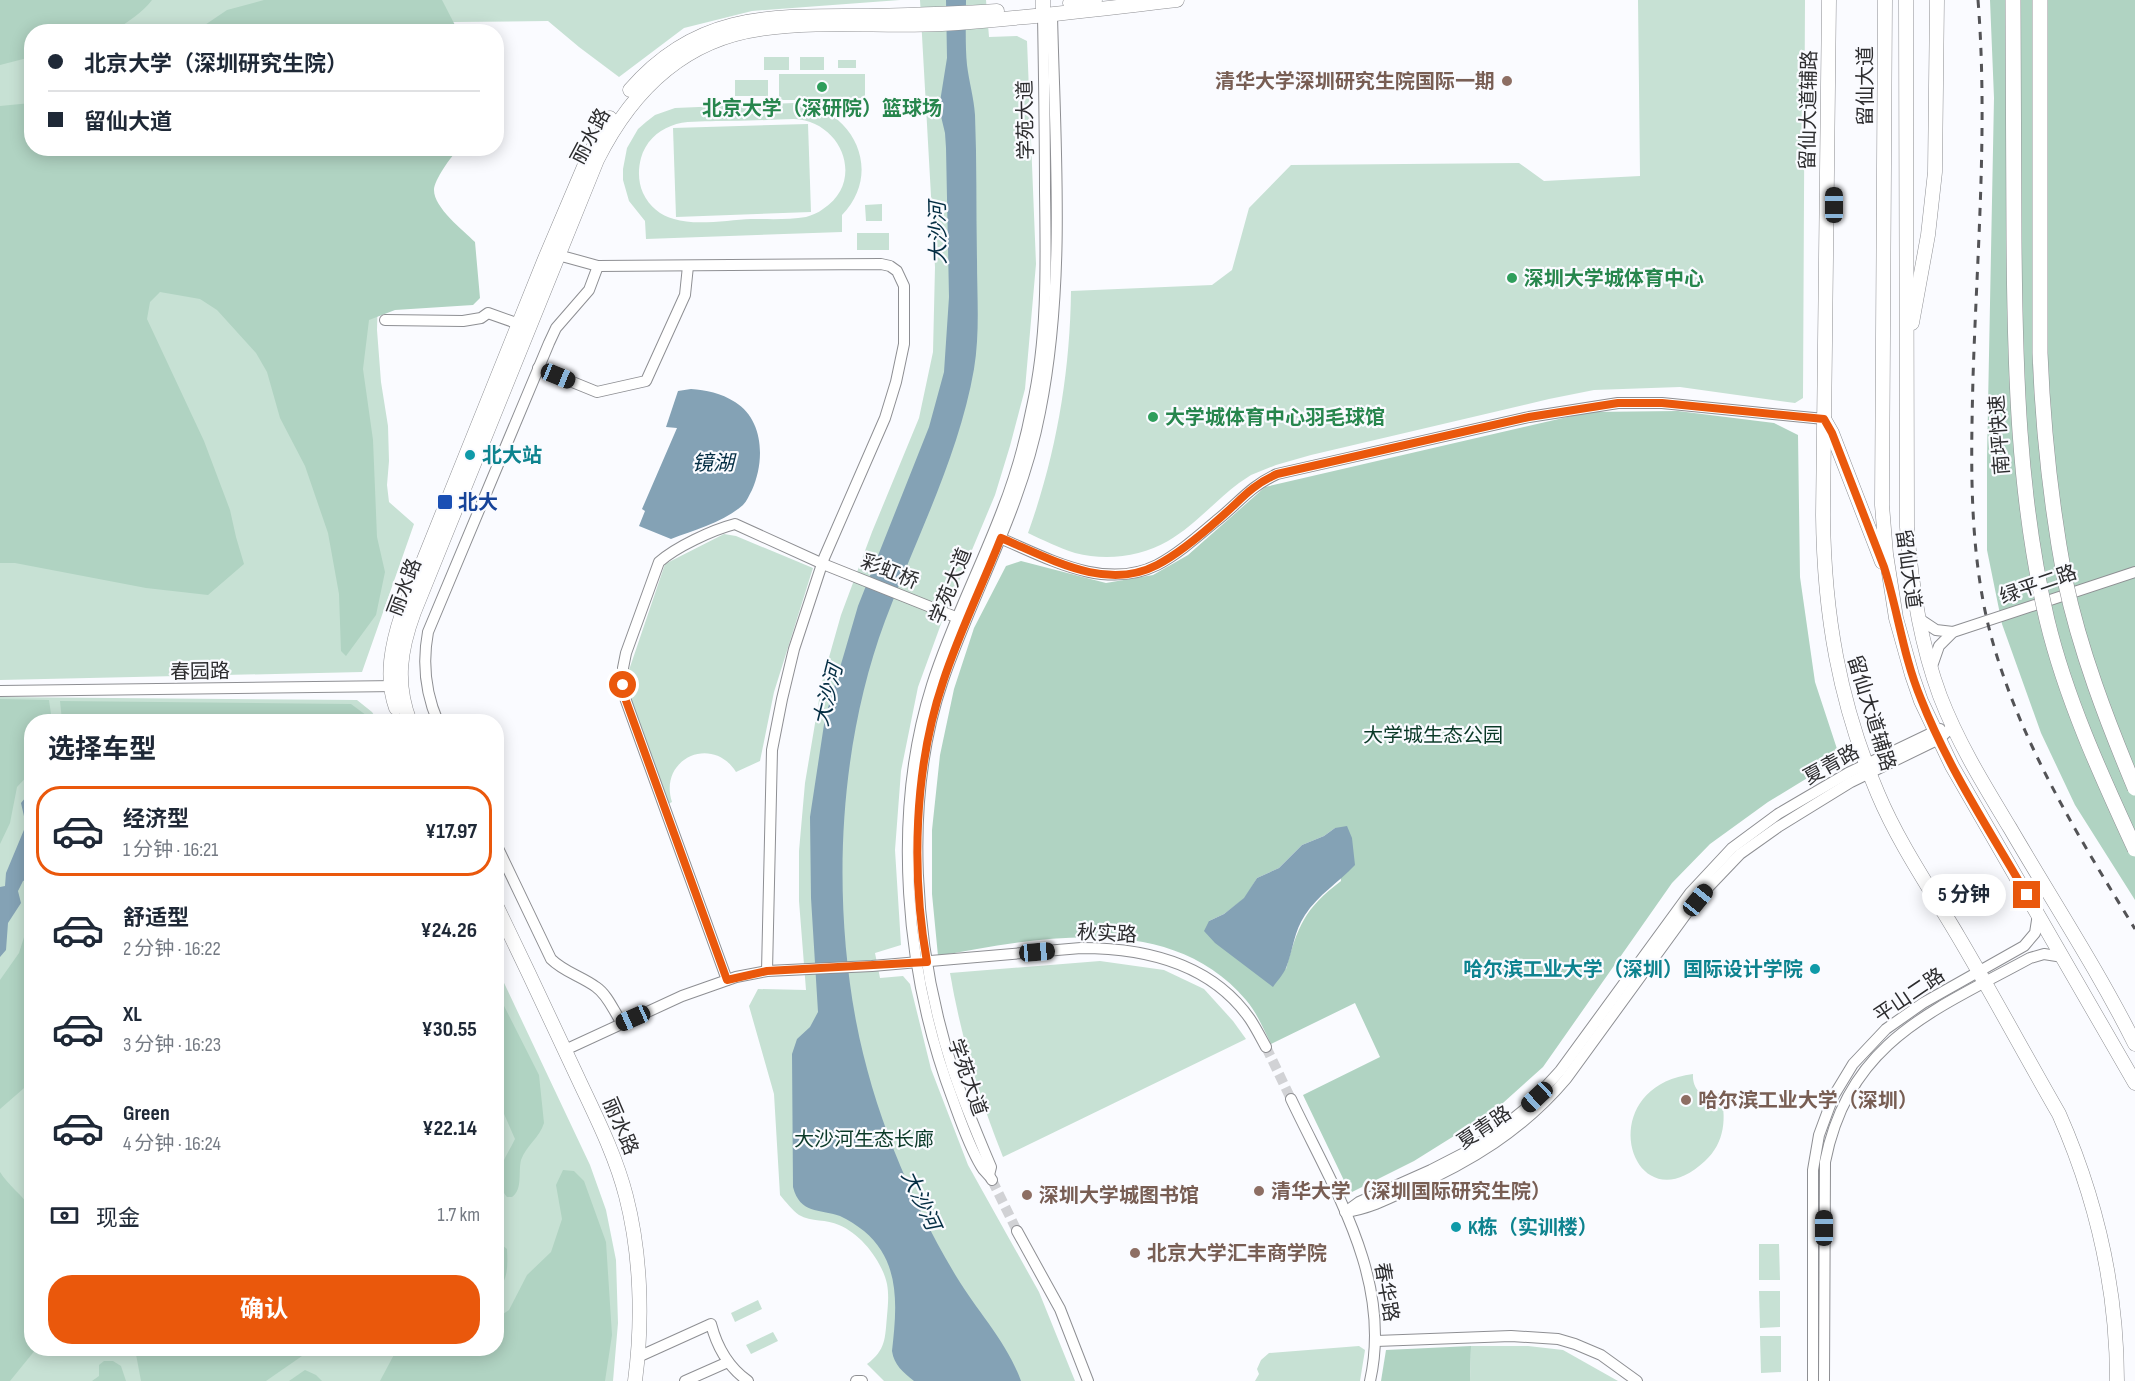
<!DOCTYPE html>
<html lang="zh">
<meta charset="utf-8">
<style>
:root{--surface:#fff;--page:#f6f6f7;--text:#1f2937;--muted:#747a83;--line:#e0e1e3;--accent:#ea580c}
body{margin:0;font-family:"Sofia Sans Condensed","Noto Sans SC",sans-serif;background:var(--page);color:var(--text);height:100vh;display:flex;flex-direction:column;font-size:22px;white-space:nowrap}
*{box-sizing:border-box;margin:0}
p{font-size:20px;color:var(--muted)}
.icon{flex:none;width:33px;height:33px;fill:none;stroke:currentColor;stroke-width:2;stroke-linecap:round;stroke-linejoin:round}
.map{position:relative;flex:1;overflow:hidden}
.panel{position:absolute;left:24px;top:714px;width:480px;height:642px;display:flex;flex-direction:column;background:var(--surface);border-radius:24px;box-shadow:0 3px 15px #0003}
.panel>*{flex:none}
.top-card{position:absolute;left:24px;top:24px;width:480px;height:132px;border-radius:24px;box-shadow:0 3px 15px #0003;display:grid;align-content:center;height:132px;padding:0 24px;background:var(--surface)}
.end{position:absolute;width:27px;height:27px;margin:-14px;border:8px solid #ea580c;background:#fff;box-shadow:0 0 0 3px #fff}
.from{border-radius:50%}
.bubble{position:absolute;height:42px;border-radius:21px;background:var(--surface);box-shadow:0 3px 15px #0003;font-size:20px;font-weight:700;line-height:42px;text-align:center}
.car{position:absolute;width:18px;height:36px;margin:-18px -9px;border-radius:8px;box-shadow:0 0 4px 2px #0007;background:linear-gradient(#222 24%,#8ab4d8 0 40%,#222 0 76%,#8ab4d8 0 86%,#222 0)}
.top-card b{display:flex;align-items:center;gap:21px;height:57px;font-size:22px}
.top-card b+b{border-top:2px solid var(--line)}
.top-card i{width:15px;height:15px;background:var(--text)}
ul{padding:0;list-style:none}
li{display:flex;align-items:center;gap:18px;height:90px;margin:0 12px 9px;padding:0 12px;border:3px solid transparent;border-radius:24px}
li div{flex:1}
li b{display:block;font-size:22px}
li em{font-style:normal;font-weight:700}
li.active{border-color:var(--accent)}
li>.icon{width:54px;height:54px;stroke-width:1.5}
h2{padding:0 24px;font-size:27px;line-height:72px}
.pay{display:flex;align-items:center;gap:15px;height:66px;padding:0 24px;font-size:22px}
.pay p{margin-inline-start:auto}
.button{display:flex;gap:12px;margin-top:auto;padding:12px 24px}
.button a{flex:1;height:69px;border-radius:24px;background:var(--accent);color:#fff;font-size:24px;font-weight:700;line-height:69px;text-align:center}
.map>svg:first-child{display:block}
.green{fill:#c7e1d4;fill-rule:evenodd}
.forest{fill:#b0d3c2;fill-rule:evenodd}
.water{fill:#84a2b5}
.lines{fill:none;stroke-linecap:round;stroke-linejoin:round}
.minor-tunnel{stroke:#d1d2d5;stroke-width:10;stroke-dasharray:10 5;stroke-linecap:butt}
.minor-casing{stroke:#8e8f93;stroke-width:12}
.major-casing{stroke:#8e8f93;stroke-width:15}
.minor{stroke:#fff;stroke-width:10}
.major{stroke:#fff;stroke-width:14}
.rail{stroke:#535356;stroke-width:3;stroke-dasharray:8 8;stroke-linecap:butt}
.highway-bridge-casing{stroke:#8e8f93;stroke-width:16;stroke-linecap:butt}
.highway-bridge{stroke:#fff;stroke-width:15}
.route{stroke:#ea580c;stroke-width:8}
.education-dot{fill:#8d6e63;stroke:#fafbff;stroke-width:2}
.leisure-dot{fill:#2e9e5b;stroke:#fafbff;stroke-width:2}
.culture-dot{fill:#0f9aa8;stroke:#fafbff;stroke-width:2}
.transit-dot{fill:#1a4fb4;stroke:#fafbff;stroke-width:2}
.labels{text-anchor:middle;stroke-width:4.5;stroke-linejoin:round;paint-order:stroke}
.education-label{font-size:20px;font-weight:bold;fill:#785e54;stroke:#fafbff;text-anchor:start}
.street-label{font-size:20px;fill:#2d2d2f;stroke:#fafbff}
.leisure-label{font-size:20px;font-weight:bold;fill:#27864d;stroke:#fafbff;text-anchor:start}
.culture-label{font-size:20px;font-weight:bold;fill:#0d838f;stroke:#fafbff;text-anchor:start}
.transit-label{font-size:20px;font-weight:bold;fill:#164399;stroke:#fafbff;text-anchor:start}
.park-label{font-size:20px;fill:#0b3a28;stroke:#fafbff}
.water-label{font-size:21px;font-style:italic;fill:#032d43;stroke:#fafbff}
</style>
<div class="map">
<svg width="2135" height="1381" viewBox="0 0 2135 1381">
<rect width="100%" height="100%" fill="#fafbff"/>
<!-- green -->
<g class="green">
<path d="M0 0H900L752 11 684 28 619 77 579 47 548 21 452 22 419 32H32V148L378 293 377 330 381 382 388 426 389 461 387 485 389 502 414 524 362 672 0 680Z"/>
<path d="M920 0H986L989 37 1017 36 1027 41 1036 264 1025 389 1010 446 995 495 941 624 918 687 901 771 895 850 901 945 875 953 880 978 903 976 910 984 931 1069 968 1165 1039 1292 1075 1381H884L867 1364C886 1350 885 1338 887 1316 888 1305 889 1295 887 1284 882 1261 861 1234 839 1225 827 1219 811 1222 799 1215 792 1210 786 1202 780 1195L774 1094 749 1006 758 989 806 990 799 901V851L805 783 822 682 841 615 872 532 919 418 933 352 935 267Z"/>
<path d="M1638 0H1805L1803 398 1795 403 1680 387 1594 390 1549 399 1311 455 1276 465 1251 475 1239 483C1215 501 1194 526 1168 541 1140 557 1106 561 1075 553 1059 548 1043 540 1028 533 1056 455 1070 374 1071 291L1212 285 1232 270 1249 208 1291 165 1519 163 1544 181 1640 176Z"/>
<rect x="764" y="57" width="25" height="13"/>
<rect x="800" y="57" width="24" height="13"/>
<rect x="838" y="60" width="18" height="8"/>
<rect x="779" y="74" width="86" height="26"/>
<rect x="735" y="80" width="33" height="16"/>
<path d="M794 103C852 106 885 171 842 215V232L646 239 645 221 629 201 623 180V169L627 148 638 129 646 122 655 115 675 108ZM794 119C842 121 866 181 823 209 818 213 812 215 806 217 789 220 769 219 751 219 729 220 695 226 674 219 661 216 649 206 643 193 638 182 638 169 641 158 645 143 657 131 671 126 685 120 702 122 716 121 742 121 768 120 794 119Z"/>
<path d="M808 124 811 212 676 217 673 128Z"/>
<path d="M882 204V221H866L865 205Z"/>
<rect x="857" y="233" width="32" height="17"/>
<path d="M724 534 736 536 813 568 774 692 760 761 736 772C712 734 658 759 672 802L668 804 630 701 628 684 629 670 665 564Z"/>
<path d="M0 697 357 700 372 712 378 721 32 722V1348H496L497 968 590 1165 606 1210 616 1260 618 1323 613 1381H0Z"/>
<path d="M1100 961 1164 970 1204 989 1233 1021 1246 1039 1003 1157C979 1097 961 1037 950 973Z"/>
<path d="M1693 1074C1692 1091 1705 1101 1720 1093 1727 1117 1725 1143 1705 1161 1632 1230 1588 1087 1693 1074Z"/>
<path d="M1759 1244H1779L1780 1280H1759Z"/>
<path d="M1759 1291H1780V1327L1760 1328Z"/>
<path d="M758 1300 762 1309 735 1322 731 1313Z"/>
<path d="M773 1332 778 1341 751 1354 746 1345Z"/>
<path d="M1760 1336H1781V1372L1761 1373Z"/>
<path d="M1359 1346 1365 1350 1360 1381H1255L1259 1374 1257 1369 1261 1360 1269 1353Z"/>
<path d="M1471 1346H1528L1563 1350 1618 1381H1470Z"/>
</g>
<!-- forest -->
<g class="forest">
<path d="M0 0H152C142 13 128 21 115 31L32 32 31 57 0 65Z"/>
<path d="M264 0H442L458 31H196L227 10Z"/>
<path d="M1990 0H2135V900L2075 805 2041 733 2002 624 1987 550V458L1994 98Z"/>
<path d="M31 103 32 148 458 149C451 157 434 180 434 190 434 208 463 230 475 242L480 298 473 305 395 310 369 320 363 369 373 440 377 537 385 572 376 615 346 656 341 651 339 594 328 533 305 466 280 418 267 372 256 353 217 310 200 299 160 292 150 302 147 319 204 441 230 510 236 537 244 564 208 595 146 588 15 563H0V106Z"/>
<path d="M1678 411 1774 423 1798 435 1800 577 1815 682 1840 758 1768 802 1710 844 1672 883 1543 1067 1494 1111 1414 1161 1350 1193 1303 1095 1380 1057 1355 1003 1271 1044C1263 1028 1257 1013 1246 1000 1170 910 1038 938 938 956L932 894V830L940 755 954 689 974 628 1006 566 1021 561 1106 583 1153 575 1188 555 1265 487 1589 412ZM1335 828 1341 881C1304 909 1298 926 1286 969L1209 921 1224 914 1245 898 1257 878 1279 868 1302 845 1324 836Z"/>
<path d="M0 699 49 700 52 721 32 722 31 772 17 787 10 823 0 844Z"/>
<path d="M60 701 351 704 374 721H62Z"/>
<path d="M31 915V1082L0 1109V980L19 953Z"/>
<path d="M496 990 539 1075 544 1123C540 1137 526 1146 521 1160 518 1173 523 1189 512 1197H507C490 1175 504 1162 515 1139L497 1098Z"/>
<path d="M563 1170 574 1171 584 1181 606 1242 612 1335 605 1381H380L397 1349 496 1348 497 1318 509 1310 527 1275 551 1252 562 1219 556 1185Z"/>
<path d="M0 1172C8 1185 22 1195 32 1209V1348L36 1349 10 1381H0Z"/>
<path d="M497 1241 507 1249C508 1266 508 1279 497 1292Z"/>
<path d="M1471 1346 1470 1381H1381L1386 1350Z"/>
<path d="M135 1349V1348L307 1349 302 1356 266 1381H141Z"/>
<path d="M104 1361H113L121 1366 126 1381H92L99 1376V1365Z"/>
<path d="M305 1370 316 1375 322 1381H289Z"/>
</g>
<!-- water -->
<g class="water">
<path d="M946 0H966C966 22 965 44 967 65 969 82 974 98 975 115 977 163 976 212 977 260 977 296 980 333 974 369 959 456 916 538 885 621 839 745 832 892 856 1021 873 1110 910 1199 956 1276 977 1311 1007 1342 1021 1381H914C903 1372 894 1365 892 1351 897 1307 901 1262 864 1231 856 1225 849 1220 840 1216 819 1209 800 1214 793 1187L792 1054 797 1039 810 1027 818 1012 811 898 810 817 825 718 844 654 858 606 929 427 944 372 949 297 946 148 945 133 939 108 947 58Z"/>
<path d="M691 389C706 390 721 393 735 402 764 420 765 461 752 490 749 495 747 501 743 505 724 522 694 530 671 539L639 526 645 511 642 509 677 428 666 427 678 391Z"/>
<path d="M31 791V873L30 878 23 881 18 891 21 903 8 923 6 950 0 957V887L5 886 6 873 26 825 21 803Z"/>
<path d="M1347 826 1352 838 1355 865C1339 882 1318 895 1305 915 1294 931 1293 950 1286 968 1283 975 1277 981 1273 987L1215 943 1204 931 1209 921 1224 914 1244 898 1257 878 1279 868 1302 845 1324 836 1335 828Z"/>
</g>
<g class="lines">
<!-- minor-tunnel -->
<g class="minor-tunnel">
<path d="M1266 1047 1291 1099"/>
<path d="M992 1180 1017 1231"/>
</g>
<!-- minor casing -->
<g class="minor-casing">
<g id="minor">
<path d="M558 255 598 266 881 264 890 266 897 271 904 286V344L896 382 885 418 824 558 794 649 782 699 772 750 767 971"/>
<path d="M385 320 463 321 481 318 488 313 519 324"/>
<path d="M538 368 597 392 646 381 685 295 688 266"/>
<path d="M995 536C1044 556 1103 592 1157 565 1178 554 1197 537 1216 521 1239 503 1249 487 1277 474L1529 417 1618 403H1662L1824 419"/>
<path d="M1918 618 1936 630 1953 632"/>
<path d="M1931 669 1939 646 1953 632 2135 572"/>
<path d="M0 691 397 686"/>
<path d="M438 722C425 692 422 664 428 632L549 343 556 328 589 290 598 266"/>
<path d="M496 844 551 959C564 972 581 976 596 987 608 995 614 1012 622 1023"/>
<path d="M727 980 625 698 623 668 626 653 659 562C676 547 712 530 735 524L823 564 958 618"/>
<path d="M565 1050 682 996 736 977 767 971 872 966 1081 948C1145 948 1211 963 1250 1019 1256 1028 1261 1038 1266 1047"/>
<path d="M1291 1099C1333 1188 1393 1279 1370 1381"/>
<path d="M989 1175 991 1167C977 1134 963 1101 952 1067 914 948 902 800 943 680 974 590 1022 507 1040 412 1066 282 1055 147 1052 15"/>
<path d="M992 1180C989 1174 984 1172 981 1166 969 1146 961 1122 953 1100 905 973 891 815 932 685 951 625 980 569 1002 511 1015 478 1025 443 1032 407 1048 336 1046 263 1045 191 1045 133 1044 74 1043 16"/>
<path d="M1348 1210 1359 1202 1431 1170 1466 1152 1498 1131 1524 1110 1560 1071 1690 893 1732 848 1778 814 1848 773 1940 729"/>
<path d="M1345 1212C1368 1209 1388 1199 1409 1189 1470 1162 1523 1130 1566 1079L1697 899 1740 854 1778 827 1851 782 1939 739 1953 726"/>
<path d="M1017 1231 1060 1309 1088 1381"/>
<path d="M1376 1341 1511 1336 1558 1339 1575 1344 1601 1355 1637 1381"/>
<path d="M638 1357 711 1324C717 1347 728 1367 748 1381"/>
<path d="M685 1381 728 1362"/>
<path d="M856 1381H862"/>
<path d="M1813 1381V1170L1819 1135 1833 1097 1853 1064 1886 1029 1923 1003 2024 946 2035 933 2038 914"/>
<path d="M1824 1381 1825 1162C1849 1041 1933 1011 2030 958L2044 954 2063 957"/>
</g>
</g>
<!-- major casing -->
<g class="major-casing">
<g id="major">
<path d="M1043 0V16"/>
<path d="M1829 0 1823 515C1824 614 1839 702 1878 794 1899 844 1931 890 1958 936 1993 995 2025 1055 2059 1114 2096 1198 2117 1289 2117 1381"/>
<path d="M1885 0 1882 505 1886 554 1896 618 1912 675 1921 701 1952 766 2135 1083"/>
<path d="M1906 0 1907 527C1911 585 1920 642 1940 696 1958 743 1984 785 2010 828 2052 900 2098 970 2135 1044"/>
<path d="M1070 3 1095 0"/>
<path d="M630 90C698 11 774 16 869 16 912 15 954 14 997 11"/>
<path d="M1912 323 1928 235 1935 172 1937 0"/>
<path d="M1824 419 1832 433 1882 562"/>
<path d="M396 708C385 677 392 644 402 614L544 261 589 155 610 118"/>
<path d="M410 722C395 683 400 650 414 612L597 160C631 92 682 40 760 29 820 20 882 27 942 24 1021 19 1099 9 1177 0"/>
<path d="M496 905C523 961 550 1018 576 1074 594 1113 615 1153 626 1196 641 1254 643 1321 635 1381"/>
</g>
</g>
<!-- minor -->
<use href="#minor" class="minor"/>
<!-- major -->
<use href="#major" class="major"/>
<!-- rail -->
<path class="rail" d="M1978 0C1988 126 1977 252 1973 378 1971 459 1969 540 1987 620 2014 733 2075 831 2135 929"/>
<!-- highway-bridge casing -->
<g class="highway-bridge-casing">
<g id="highway-bridge">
<path d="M2013 0C2013 80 2014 161 2014 241 2015 368 2018 496 2047 620 2066 699 2101 775 2135 849"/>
<path d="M2040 0V353C2043 429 2051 505 2065 580 2080 651 2107 721 2135 788"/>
</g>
</g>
<!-- highway-bridge -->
<use href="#highway-bridge" class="highway-bridge"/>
</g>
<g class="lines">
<!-- route -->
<path class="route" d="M623 685 625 698 727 980 767 971 927 962C911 873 914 768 943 682 959 633 982 586 1001 538 1049 558 1106 592 1157 565 1180 553 1201 535 1220 518 1241 500 1250 486 1277 474L1529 417 1618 403H1662L1824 419 1832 433 1884 567C1898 611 1903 656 1921 699 1948 768 1990 831 2027 895"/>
</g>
<!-- markers -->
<g class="education-dot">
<circle cx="1507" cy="81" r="6"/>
<circle cx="1686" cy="1100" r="6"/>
<circle cx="1259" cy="1191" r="6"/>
<circle cx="1027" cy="1195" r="6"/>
<circle cx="1135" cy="1253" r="6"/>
</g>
<g class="leisure-dot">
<circle cx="822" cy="87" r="6"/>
<circle cx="1512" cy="278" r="6"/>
<circle cx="1153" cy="417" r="6"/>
</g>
<g class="culture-dot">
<circle cx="470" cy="455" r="6"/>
<circle cx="1815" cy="969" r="6"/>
<circle cx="1456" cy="1227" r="6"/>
</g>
<rect class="transit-dot" x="437" y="494" width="16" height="16" rx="3"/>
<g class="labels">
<!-- education labels -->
<g class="education-label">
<text x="1495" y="88" text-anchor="end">清华大学深圳研究生院国际一期</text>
<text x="1698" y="1107">哈尔滨工业大学（深圳）</text>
<text x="1271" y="1198">清华大学（深圳国际研究生院）</text>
<text x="1039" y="1202">深圳大学城图书馆</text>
<text x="1147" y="1260">北京大学汇丰商学院</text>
</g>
<!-- street labels -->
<g class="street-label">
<text transform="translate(1865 86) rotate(-90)" y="7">留仙大道</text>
<text transform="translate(1808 110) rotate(-89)" y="7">留仙大道辅路</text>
<text transform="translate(1025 120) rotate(-91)" y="7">学苑大道</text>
<text transform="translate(590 136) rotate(-62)" y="7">丽水路</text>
<text transform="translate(1999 435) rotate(-94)" y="7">南坪快速</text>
<text transform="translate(1909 569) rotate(82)" y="7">留仙大道</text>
<text transform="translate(890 571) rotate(22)" y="7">彩虹桥</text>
<text transform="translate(2038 584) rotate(-19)" y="7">绿平二路</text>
<text transform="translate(950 586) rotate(-68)" y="7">学苑大道</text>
<text transform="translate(404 587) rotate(-69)" y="7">丽水路</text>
<text transform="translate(200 671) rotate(-1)" y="7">春园路</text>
<text transform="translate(1872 713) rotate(73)" y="7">留仙大道辅路</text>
<text transform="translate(1831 764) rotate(-29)" y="7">夏青路</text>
<text transform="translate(1107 933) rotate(3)" y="7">秋实路</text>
<text transform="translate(1909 995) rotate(-34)" y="7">平山二路</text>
<text transform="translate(968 1077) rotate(71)" y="7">学苑大道</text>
<text transform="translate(621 1126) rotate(67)" y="7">丽水路</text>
<text transform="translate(1484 1127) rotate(-34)" y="7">夏青路</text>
<text transform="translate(1387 1292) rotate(80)" y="7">春华路</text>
</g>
<!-- leisure labels -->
<g class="leisure-label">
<text x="822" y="115" text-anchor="middle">北京大学（深研院）篮球场</text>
<text x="1524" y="285">深圳大学城体育中心</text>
<text x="1165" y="424">大学城体育中心羽毛球馆</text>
</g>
<!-- culture labels -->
<g class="culture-label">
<text x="482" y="462">北大站</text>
<text x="1803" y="976" text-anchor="end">哈尔滨工业大学（深圳）国际设计学院</text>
<text x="1468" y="1234">K栋（实训楼）</text>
</g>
<!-- transit labels -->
<g class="transit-label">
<text x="458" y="509">北大</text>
</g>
<!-- park labels -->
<g class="park-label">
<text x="1433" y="742">大学城生态公园</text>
<text x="864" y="1146">大沙河生态长廊</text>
</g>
<!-- water labels -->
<g class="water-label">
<text transform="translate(938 233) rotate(-91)" y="7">大沙河</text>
<text x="713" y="470">镜湖</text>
<text transform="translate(828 695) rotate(-76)" y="7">大沙河</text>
<text transform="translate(921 1200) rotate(65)" y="7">大沙河</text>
</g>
</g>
</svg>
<i class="end from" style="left:623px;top:685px"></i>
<i class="end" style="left:2027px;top:895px"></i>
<div class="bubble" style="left:1922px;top:874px;width:84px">5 分钟</div>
<i class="car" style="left:1834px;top:205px;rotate:0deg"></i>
<i class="car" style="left:558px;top:376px;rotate:112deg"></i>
<i class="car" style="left:1698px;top:900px;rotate:39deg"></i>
<i class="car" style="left:1037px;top:952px;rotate:85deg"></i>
<i class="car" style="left:633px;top:1018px;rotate:246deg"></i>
<i class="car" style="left:1537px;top:1097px;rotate:227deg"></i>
<i class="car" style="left:1824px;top:1228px;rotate:0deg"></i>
<div class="top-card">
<b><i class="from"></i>北京大学（深圳研究生院）</b>
<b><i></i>留仙大道</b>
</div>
<section class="panel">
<h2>选择车型</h2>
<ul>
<li class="active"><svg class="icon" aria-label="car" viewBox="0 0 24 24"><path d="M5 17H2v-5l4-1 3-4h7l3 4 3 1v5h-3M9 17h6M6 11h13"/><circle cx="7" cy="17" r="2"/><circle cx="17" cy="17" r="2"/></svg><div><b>经济型</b><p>1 分钟 · 16:21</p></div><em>¥17.97</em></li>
<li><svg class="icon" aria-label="car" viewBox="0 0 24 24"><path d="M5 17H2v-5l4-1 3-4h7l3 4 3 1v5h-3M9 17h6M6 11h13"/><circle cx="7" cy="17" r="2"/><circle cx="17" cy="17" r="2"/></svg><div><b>舒适型</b><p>2 分钟 · 16:22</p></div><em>¥24.26</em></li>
<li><svg class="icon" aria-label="car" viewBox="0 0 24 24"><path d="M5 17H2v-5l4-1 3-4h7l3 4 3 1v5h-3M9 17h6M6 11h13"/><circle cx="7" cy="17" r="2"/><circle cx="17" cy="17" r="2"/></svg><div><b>XL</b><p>3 分钟 · 16:23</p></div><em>¥30.55</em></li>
<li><svg class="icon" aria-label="car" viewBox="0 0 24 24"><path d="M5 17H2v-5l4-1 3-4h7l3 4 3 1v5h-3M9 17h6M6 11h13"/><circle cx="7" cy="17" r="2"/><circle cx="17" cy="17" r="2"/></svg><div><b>Green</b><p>4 分钟 · 16:24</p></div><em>¥22.14</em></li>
</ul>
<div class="pay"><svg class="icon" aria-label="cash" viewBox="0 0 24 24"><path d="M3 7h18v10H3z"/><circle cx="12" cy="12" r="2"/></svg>现金<p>1.7 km</p></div>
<div class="button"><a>确认</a></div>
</section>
</div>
